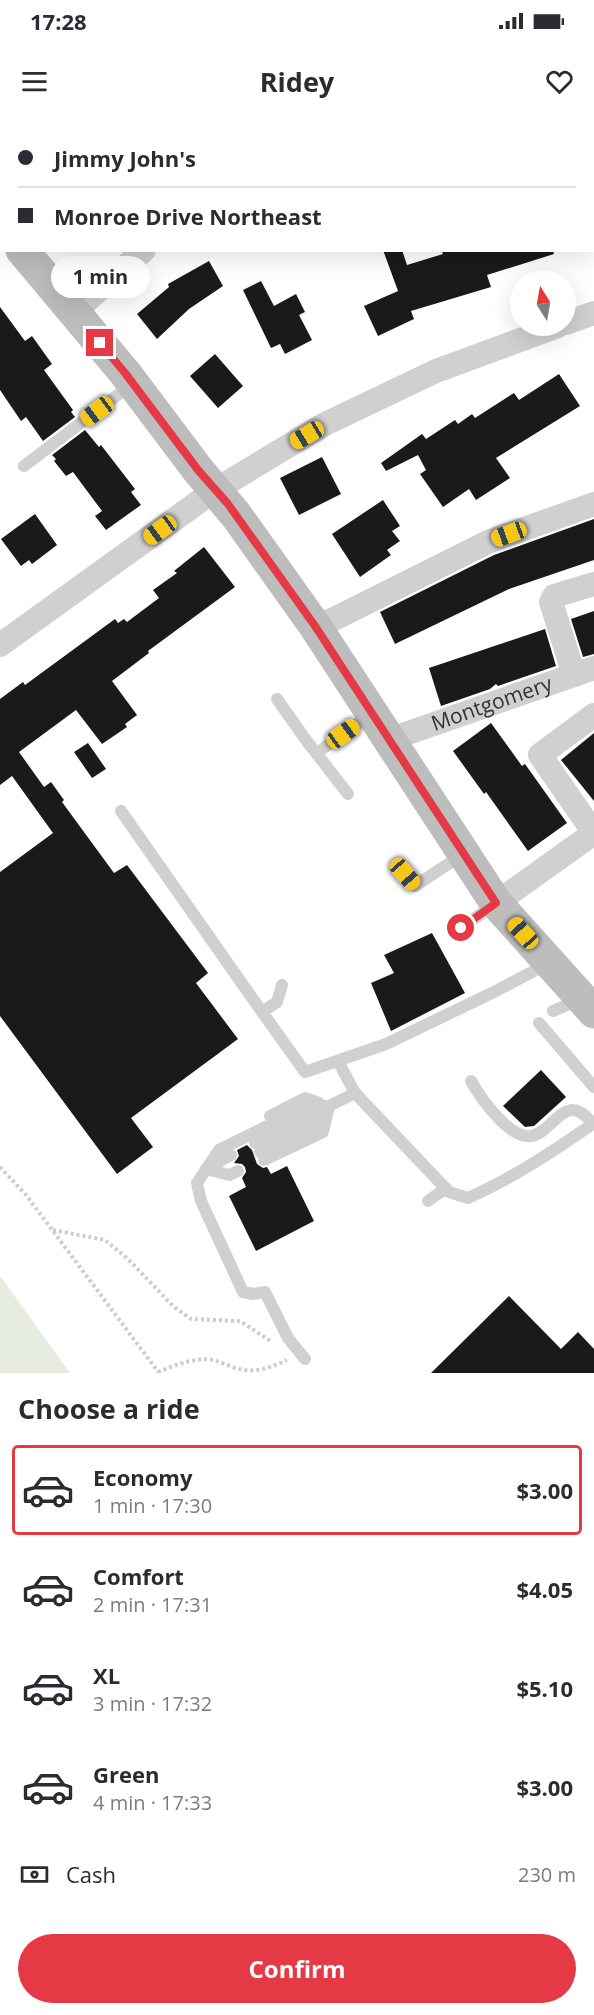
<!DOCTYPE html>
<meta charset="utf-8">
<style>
:root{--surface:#fff;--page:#f2f2f3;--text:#2b2b33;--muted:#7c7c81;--line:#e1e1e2;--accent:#e63946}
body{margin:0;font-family:"Open Sans",sans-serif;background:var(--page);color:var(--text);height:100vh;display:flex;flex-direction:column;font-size:22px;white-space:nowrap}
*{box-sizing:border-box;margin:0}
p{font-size:20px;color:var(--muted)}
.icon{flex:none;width:33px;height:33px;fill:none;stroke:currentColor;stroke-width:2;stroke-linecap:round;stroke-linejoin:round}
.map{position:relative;height:1253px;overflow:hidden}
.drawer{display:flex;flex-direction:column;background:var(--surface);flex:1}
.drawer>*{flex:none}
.hud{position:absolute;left:0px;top:0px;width:594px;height:132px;box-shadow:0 6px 24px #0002;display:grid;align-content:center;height:132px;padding:0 18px;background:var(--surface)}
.needle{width:39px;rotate:349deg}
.tools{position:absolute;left:510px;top:150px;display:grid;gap:12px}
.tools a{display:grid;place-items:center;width:66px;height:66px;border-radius:50%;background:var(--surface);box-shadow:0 6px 24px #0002;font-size:30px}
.end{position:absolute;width:27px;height:27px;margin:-14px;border:8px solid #e63946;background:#fff;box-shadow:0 0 0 3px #fff}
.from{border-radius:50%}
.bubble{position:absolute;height:42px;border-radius:21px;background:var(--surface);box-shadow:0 6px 24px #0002;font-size:20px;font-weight:700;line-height:42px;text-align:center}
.car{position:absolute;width:18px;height:36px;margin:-18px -9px;border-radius:8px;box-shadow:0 0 4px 2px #0007;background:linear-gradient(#f5c518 24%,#345 0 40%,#f5c518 0 76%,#345 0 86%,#f5c518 0)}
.hud b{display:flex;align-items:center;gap:21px;height:57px;font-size:22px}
.hud b+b{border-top:2px solid var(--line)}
.hud i{width:15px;height:15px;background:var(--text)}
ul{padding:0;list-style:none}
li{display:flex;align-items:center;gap:18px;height:90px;margin:0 12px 9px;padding:0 6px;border:3px solid transparent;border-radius:6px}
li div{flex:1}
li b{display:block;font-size:22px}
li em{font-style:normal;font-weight:700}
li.active{border-color:var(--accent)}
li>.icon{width:54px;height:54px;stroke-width:1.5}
h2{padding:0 18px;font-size:27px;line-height:72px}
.pay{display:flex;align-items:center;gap:15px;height:66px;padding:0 18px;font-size:22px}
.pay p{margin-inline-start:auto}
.primary-button{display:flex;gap:12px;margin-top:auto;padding:12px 18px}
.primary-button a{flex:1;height:69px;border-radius:36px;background:var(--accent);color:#fff;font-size:24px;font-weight:700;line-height:69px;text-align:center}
.status{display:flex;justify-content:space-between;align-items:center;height:42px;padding:0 30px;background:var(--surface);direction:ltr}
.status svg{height:16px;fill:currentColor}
header{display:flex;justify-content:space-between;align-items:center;height:78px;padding:0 18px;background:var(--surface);font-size:27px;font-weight:700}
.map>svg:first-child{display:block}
.green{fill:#e6ecdf}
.building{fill:#1a1a1a}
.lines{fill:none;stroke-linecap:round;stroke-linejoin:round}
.path{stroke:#cdcdcd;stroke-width:4;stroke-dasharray:3 3;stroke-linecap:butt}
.lane{stroke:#d0d0d0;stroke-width:12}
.street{stroke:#d0d0d0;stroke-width:24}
.secondary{stroke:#bdbdbd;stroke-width:33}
.route{stroke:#e63946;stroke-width:8}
.labels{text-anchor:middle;stroke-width:6;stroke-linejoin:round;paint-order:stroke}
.street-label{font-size:21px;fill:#333;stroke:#fff}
</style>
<div class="status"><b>17:28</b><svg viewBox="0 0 49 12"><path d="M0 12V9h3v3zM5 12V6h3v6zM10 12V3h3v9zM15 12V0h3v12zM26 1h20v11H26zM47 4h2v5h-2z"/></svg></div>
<header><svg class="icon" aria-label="menu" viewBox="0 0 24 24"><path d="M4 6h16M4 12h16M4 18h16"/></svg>Ridey<svg class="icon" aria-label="heart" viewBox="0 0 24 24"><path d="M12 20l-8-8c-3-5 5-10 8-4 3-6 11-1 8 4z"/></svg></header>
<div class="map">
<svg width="594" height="1253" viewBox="0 0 594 1253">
<rect width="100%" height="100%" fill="#fff"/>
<!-- green -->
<path class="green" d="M0 1156 70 1253H0Z"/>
<!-- building -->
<g class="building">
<path d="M383 130H402L407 145 443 134 441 130H553L554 134 487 155 491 167 411 191 414 199 378 216 364 186 398 171Z"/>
<path d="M209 141 223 166 189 189 157 219 137 194 169 167 168 164Z"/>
<path d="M261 161 274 186 296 174 305 192 299 195 312 220 285 234 280 224 271 228 243 170Z"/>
<path d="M0 187 25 221 32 216 52 244 44 250 73 290 71 292 75 297 43 321 26 297 21 301 0 270Z"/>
<path d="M215 234 243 266 218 288 190 256Z"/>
<path d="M559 254 580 286 496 338 510 358 476 380 469 369 443 387 420 354 426 350 418 335 386 351 381 343 422 314 426 319 455 300 458 304 472 294 475 298 514 273 519 280Z"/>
<path d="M85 310 99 327 101 325 135 369 131 372 141 385 106 410 95 396 102 391 73 352 66 356 54 341 56 339 52 335Z"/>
<path d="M322 337 341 374 299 395 280 358Z"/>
<path d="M383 380 400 406 392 411 400 421 387 430 391 435 360 457 332 414Z"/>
<path d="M35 394 57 425 32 444 29 440 21 446 1 419Z"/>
<path d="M594 399V440L509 469 395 524 380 492 494 435Z"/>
<path d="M204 427 235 467 148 531 149 533 112 561 137 595 125 604 127 607 102 624 76 590 19 632 44 667 51 662 64 680 62 682 114 753 127 745 208 853 196 863 238 919 131 998 153 1027 117 1054 0 896V752L53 713 12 656 0 665V579L23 562 25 565 115 499 118 503 124 499 127 502 159 478 153 470 177 453 174 451Z"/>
<path d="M594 491V534L583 537 571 499Z"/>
<path d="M545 509 556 546 498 566 496 564 490 569 441 586 429 548Z"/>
<path d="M491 603 522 646 525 644 567 703 528 731 486 672 484 674 453 631Z"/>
<path d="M594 613V681L561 640Z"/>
<path d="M88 623 106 649 92 658 74 632Z"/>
<path d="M432 813 465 873 391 911 371 863 394 853 384 835Z"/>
<path d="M541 950 566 977 534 1006 525 1007 503 986Z"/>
<path d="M247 1025 252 1030 257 1044 263 1048 267 1047 271 1054 287 1046 314 1101 256 1131 229 1076 246 1067 242 1058 246 1052 245 1047 242 1044 234 1043 239 1036 237 1030Z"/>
<path d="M509 1176 561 1229 578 1212 594 1229V1253H431Z"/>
</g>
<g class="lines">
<!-- path -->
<g class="path">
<path d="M0 1047 26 1075 159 1253"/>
<path d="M53 1110 105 1120 128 1139 173 1186 191 1199 240 1201 272 1222"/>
<path d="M158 1252C175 1245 195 1237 214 1240 224 1243 234 1249 245 1250 259 1252 275 1246 287 1240"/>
</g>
<!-- lane -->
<g class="lane">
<path d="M24 346 132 264"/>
<path d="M277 579 306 620 348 674"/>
<path d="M317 633 371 594"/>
<path d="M121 691 262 892 277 882 282 865"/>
<path d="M405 754 415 766 463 734"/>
<path d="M461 808 495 784"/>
<path d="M553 891 581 879"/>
<path d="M262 892 305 952 386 924 494 872 549 843"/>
<path d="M539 903 594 967"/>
<path d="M338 941 355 973 449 1072 468 1078C513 1058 554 1031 594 1003"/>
<path d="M471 961C480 977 510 1020 531 1016 555 1012 565 968 593 1004"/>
<path d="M270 996 305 978 319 983"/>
<path d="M255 1023 355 973"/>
<path d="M260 1032 317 1004 325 992"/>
<path d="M264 1040 323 1012 329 986"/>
<path d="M209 1047 231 1035"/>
<path d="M206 1049 230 1055 238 1051"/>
<path d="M428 1081 446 1068"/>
<path d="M305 1239 288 1218 265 1172 253 1174 243 1172 201 1081 197 1063 219 1030 308 986H329"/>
</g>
<!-- street -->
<g class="street">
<path d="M291 2 293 0"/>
<path d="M74 192 144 130"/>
<path d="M566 203 594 193"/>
<path d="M315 506 334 499 488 422 594 384"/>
<path d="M0 525 215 370 325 304 436 251 558 206"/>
<path d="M574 555 551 482 554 476 594 464"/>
<path id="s1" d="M388 620 594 548"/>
<path d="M594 713 540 635 594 595"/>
<path d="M496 783 594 713"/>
</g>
<!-- secondary -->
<g class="secondary">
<path d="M0 104 2 106"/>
<path d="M22 130 125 253 198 350 236 395 315 506 496 783 594 892"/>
</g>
</g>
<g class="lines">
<!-- route -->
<path class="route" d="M100 223 125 253 198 350 228 384 315 506 496 783 461 808"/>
</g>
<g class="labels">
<!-- street labels -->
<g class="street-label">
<text dy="7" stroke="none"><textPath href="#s1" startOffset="110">Montgomery</textPath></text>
</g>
</g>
</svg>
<div class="tools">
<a><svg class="needle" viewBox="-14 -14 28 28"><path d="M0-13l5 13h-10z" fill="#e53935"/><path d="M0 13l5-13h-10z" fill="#7c7c81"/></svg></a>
</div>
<i class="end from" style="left:461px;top:808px"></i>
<i class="end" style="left:100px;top:223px"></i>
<div class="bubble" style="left:51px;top:136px;width:99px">1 min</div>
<i class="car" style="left:97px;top:291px;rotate:233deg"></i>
<i class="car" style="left:307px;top:315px;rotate:239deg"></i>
<i class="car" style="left:160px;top:410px;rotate:234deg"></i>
<i class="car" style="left:509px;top:414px;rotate:250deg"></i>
<i class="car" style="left:343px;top:614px;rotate:54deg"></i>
<i class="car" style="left:405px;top:754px;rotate:139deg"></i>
<i class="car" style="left:523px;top:813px;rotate:318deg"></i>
<div class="hud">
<b><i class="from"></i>Jimmy John's</b>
<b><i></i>Monroe Drive Northeast</b>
</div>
</div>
<section class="drawer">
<h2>Choose a ride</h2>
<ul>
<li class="active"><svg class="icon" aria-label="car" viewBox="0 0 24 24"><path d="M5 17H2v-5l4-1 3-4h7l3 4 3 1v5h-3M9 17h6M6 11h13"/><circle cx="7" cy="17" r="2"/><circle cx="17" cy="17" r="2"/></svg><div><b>Economy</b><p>1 min · 17:30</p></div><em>$3.00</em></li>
<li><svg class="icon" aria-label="car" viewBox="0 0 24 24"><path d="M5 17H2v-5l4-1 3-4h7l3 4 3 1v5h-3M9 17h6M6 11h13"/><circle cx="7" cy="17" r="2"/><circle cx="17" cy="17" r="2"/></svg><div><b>Comfort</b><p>2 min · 17:31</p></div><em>$4.05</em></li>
<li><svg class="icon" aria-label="car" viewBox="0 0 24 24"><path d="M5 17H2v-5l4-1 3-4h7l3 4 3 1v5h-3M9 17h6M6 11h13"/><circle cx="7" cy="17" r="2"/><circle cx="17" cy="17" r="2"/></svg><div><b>XL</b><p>3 min · 17:32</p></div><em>$5.10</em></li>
<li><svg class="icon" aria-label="car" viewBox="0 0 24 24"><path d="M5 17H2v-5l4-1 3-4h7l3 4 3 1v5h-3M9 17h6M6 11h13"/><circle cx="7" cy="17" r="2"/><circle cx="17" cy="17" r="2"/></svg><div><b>Green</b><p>4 min · 17:33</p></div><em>$3.00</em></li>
</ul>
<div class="pay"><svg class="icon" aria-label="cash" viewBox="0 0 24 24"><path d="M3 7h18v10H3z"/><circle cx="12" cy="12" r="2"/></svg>Cash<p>230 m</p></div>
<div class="primary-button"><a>Confirm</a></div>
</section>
